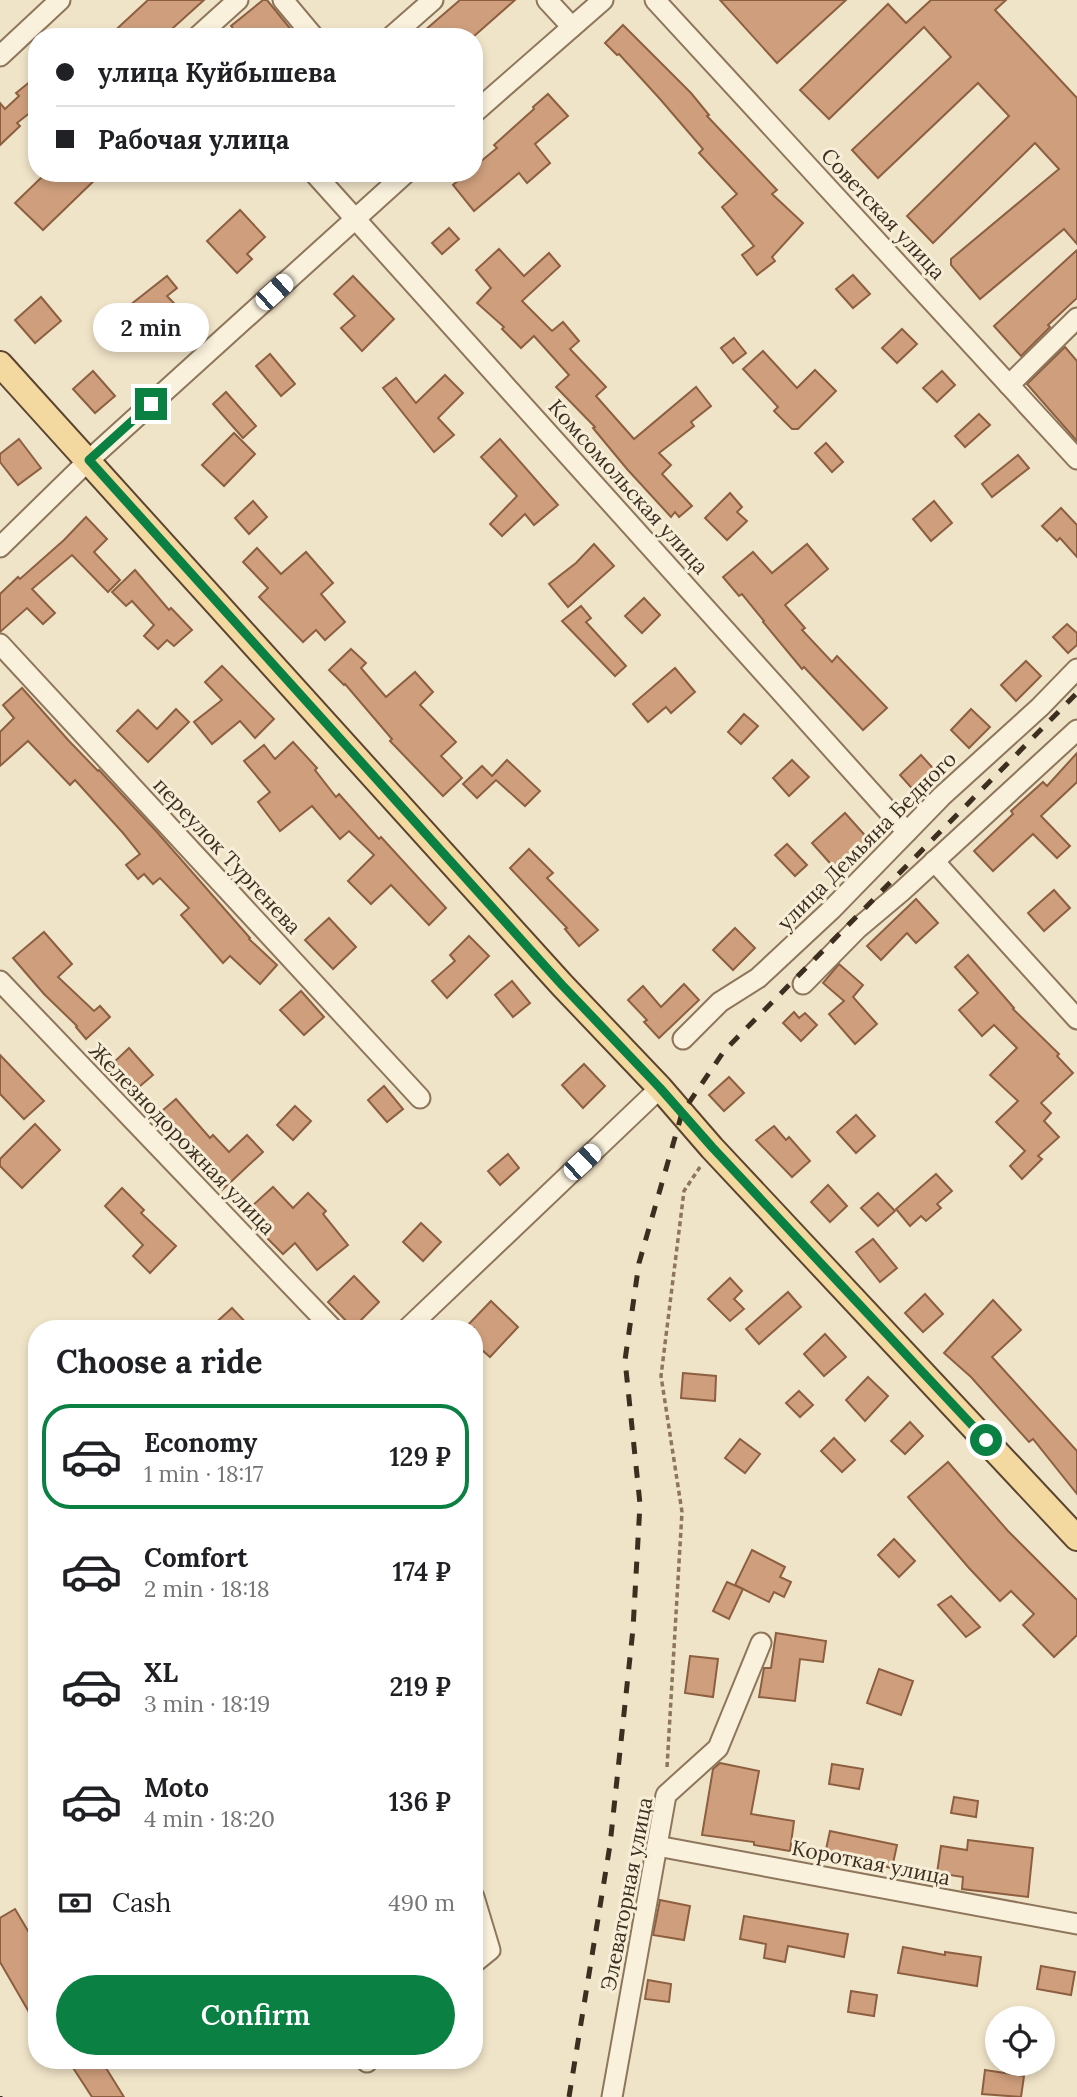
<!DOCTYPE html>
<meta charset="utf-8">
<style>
:root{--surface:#fff;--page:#f6f6f6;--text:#202124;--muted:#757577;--line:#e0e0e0;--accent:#0b8043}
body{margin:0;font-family:Lora,serif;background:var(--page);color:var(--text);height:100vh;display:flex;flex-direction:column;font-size:26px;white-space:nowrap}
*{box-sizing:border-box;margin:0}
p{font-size:23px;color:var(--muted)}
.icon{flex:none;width:38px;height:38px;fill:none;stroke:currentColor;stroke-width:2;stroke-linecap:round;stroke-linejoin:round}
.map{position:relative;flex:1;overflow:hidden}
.side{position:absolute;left:28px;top:1320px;width:455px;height:749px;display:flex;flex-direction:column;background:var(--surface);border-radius:28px;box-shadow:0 4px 10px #0003}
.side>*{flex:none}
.top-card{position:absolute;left:28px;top:28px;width:455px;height:154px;border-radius:28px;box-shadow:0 4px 10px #0003;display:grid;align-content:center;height:154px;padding:0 28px;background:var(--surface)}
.buttons{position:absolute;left:985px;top:2006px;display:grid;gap:14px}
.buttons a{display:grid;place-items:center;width:70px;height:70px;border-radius:50%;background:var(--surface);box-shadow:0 4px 10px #0003;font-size:35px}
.end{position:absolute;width:32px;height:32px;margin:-16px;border:9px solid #0b8043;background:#fff;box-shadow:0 0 0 4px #fff}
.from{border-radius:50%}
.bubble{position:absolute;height:49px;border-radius:24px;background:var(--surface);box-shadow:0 4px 10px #0003;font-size:23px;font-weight:600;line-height:49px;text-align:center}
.car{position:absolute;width:21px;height:42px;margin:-21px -10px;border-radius:9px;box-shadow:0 0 5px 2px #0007;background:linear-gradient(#fff 24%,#345 0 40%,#fff 0 76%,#345 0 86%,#fff 0)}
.top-card b{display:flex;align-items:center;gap:24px;height:66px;font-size:26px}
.top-card b+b{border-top:2px solid var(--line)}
.top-card i{width:18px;height:18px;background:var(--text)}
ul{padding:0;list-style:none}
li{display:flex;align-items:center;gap:21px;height:105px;margin:0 14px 10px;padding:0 14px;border:4px solid transparent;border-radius:28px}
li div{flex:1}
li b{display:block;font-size:26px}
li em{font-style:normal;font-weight:600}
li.on{border-color:var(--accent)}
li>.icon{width:63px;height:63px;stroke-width:1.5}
h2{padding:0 28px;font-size:32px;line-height:84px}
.pay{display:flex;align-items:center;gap:18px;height:77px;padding:0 28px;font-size:26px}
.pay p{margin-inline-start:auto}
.button{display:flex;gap:14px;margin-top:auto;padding:14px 28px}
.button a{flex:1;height:80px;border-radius:42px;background:var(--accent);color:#fff;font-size:28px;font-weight:600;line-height:80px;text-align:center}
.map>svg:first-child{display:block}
.building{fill:#cf9f7d;stroke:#8d5f41;stroke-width:2}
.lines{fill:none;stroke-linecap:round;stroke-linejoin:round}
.minor-casing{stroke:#8d765c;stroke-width:23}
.major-casing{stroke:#5b4430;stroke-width:28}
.path{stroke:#8d765c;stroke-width:3.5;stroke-dasharray:5 3.5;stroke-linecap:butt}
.minor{stroke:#faf1dc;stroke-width:19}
.major{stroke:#f3d9a0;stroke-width:24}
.rail{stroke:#3d2e20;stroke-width:5;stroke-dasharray:12 12;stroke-linecap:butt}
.route{stroke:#0b8043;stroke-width:9}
.labels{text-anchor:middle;stroke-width:6;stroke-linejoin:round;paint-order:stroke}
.street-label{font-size:21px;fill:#3d2e20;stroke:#f7eed8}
</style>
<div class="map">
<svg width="1077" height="2097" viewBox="0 0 1077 2097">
<rect width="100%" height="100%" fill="#f0e4c8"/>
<!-- building -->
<g class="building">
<path d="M148 0H204L163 37H108Z"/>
<path d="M263 0H267L297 37H240L231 26Z"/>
<path d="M460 0H515L473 37H417Z"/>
<path d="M720 0H846L777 63Z"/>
<path d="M931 0H1006L995 10 1077 98V244L1064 229 980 299 951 265V259L1059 169 1035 143 933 243 907 216 1009 116 978 83 878 178 852 150 951 57 924 27 829 119 800 90 888 4 906 23Z"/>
<path d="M623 25 691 93 709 115 707 116 777 190 772 194 803 223 772 257 775 261 757 275 742 255 754 246 722 207 737 194 699 153 703 149 660 99 619 54 617 55 605 43Z"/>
<path d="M37 76V107L17 123 20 126 0 145V103L5 109 19 96 16 93Z"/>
<path d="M548 94 568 116 535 144 550 163 527 183 519 173 474 211 453 185 467 173H474V167L497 148 494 145 534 109 533 107Z"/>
<path d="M46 173H102L43 230 15 203Z"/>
<path d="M240 210 265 237 247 254 252 259 237 273 207 241Z"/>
<path d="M449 228 459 239 442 254 432 243Z"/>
<path d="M499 249 524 276 549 253 560 266 522 301 552 331 563 322 579 341 570 349 606 387 596 396 634 439 696 387 711 406 691 422 694 426 659 453 671 465 662 474 692 506 679 517 675 512 671 517 627 469 593 428 595 427 556 387 569 375 534 336 521 348 502 329 504 327 477 303 491 288 476 270Z"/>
<path d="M1077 250V298L1048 325 1050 327 1021 356 994 326Z"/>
<path d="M853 275 870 294 853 308 836 289Z"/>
<path d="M167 276 177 288 167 296 193 323 169 346 130 305Z"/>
<path d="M353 276 394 319 362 351 341 328 355 316 334 294Z"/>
<path d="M41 297 61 321 35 343 15 320Z"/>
<path d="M902 329 917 344 897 363 882 348Z"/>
<path d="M734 338 746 353 733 363 721 348Z"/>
<path d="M1065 347 1077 361V441L1027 384Z"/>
<path d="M763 351 797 388 815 370 836 391 798 429H792L774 411 778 407 743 369Z"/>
<path d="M270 354 295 384 281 396 256 366Z"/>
<path d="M93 371 115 396 95 413 73 389Z"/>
<path d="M942 371 955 385 937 402 923 388Z"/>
<path d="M445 375 463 393 438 418 454 435 434 452 383 388 396 378 416 403Z"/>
<path d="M226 392 256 426 243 438 213 404Z"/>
<path d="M979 414 990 425 965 447 955 436Z"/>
<path d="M234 433 255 454 224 486 202 465Z"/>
<path d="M19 439 41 468 18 485 0 462V454Z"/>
<path d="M500 439 558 505 534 525 525 514 502 536 490 524 517 496 481 457Z"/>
<path d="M826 443 843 462 832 472 815 453Z"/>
<path d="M1018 455 1029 468 992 497 982 484Z"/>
<path d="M730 493 742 507 737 512 747 521 727 540 705 518Z"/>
<path d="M253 501 267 517 249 534 235 518Z"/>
<path d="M934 501 952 523 931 541 913 519Z"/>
<path d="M1061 508 1077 525V557L1060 538 1057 541 1042 526Z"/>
<path d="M86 517 107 539 94 552 120 580 108 592 72 555 32 589 55 613 43 624 27 608 0 632V594L18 577 20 579 64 540Z"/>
<path d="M594 544 614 566 568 607 549 584 576 563Z"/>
<path d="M807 544 828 569 785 605 805 628 802 630 832 662 837 656 887 708 863 730 804 667 802 669 763 622 764 621 742 594 739 596 723 577 753 552 772 573Z"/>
<path d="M257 548 281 574 306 552 333 583 321 594 345 622 325 640 316 630 303 642 259 597 268 588 243 562Z"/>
<path d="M135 570 169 610 171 608 192 630 174 646 167 640 158 649 144 636 154 625 132 601 126 606 112 592Z"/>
<path d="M644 598 660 615 642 633 625 616Z"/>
<path d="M581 606 591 618 586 622 626 666 615 676 562 621Z"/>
<path d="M1067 624 1077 633V645L1068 653 1053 637Z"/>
<path d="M351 649 366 663 361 668 386 697 415 672 433 692 420 705 456 742 441 756 462 778 443 796 390 741 392 739 345 684 344 685 329 670Z"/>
<path d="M1026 661 1041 676 1016 701 1001 685Z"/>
<path d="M222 666 274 719 255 738 240 721 212 744 194 722 222 700 205 682Z"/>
<path d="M675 668 695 692 671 713 666 707 648 722 633 704Z"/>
<path d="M22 688 69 741 98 771 99 770 156 831 250 938 249 939 277 965 260 984 230 956 223 963 181 915 189 908 160 878 153 884 144 874 138 879 126 865 140 854 123 833 75 780 70 785 28 741 0 766V732L14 718 3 705Z"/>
<path d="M176 709 189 722 148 762 117 731 138 710 157 729Z"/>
<path d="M971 709 990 727 969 748 951 730Z"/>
<path d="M744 714 758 726 741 744 728 732Z"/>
<path d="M293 742 317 768 315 770 336 797 339 794 379 839 381 837 446 908 429 925 391 885 371 904 348 881 374 855 349 831 340 839 312 806 280 831 258 802 270 792 244 761 264 745 275 759Z"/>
<path d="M1077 753V782L1041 816 1070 846 1057 858 1033 834 993 871 974 851 1013 814 1011 811 1043 782 1047 786Z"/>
<path d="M921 755 939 775 918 795 900 775Z"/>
<path d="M507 760 540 791 525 806 496 780 477 798 463 784 482 766 492 776Z"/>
<path d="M792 760 809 777 789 796 773 778Z"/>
<path d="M845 813 870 841 837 871 812 843Z"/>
<path d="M787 844 807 865 795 876 775 855Z"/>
<path d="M529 849 553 873 547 878 598 930 579 946 565 929 567 928 510 868Z"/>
<path d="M1054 890 1070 908 1044 931 1028 913Z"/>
<path d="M916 899 938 923 916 943 907 933 881 960 867 946Z"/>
<path d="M329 918 356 947 333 969 305 940Z"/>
<path d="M735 928 755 948 733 970 713 950Z"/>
<path d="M44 932 72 964 58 977 94 1011 100 1006 110 1017 86 1039 76 1027 77 1026 44 994 13 958Z"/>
<path d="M469 936 489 956 447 998 432 981 455 961 450 955Z"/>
<path d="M968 955 1014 1008 1013 1009 1059 1054 1057 1056 1073 1073 1041 1103 1051 1113 1044 1121 1059 1137 1038 1156 1042 1159 1022 1179 1010 1166 1025 1151 996 1122 1018 1101 990 1075 1017 1048 994 1025 982 1036 959 1010 978 993 955 967Z"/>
<path d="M839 964 863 985 853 997 877 1024 855 1044 829 1014 844 1001 823 983Z"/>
<path d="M512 981 530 1003 513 1017 495 995Z"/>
<path d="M684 984 699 1000 659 1038 644 1022 647 1020 628 1000 643 986 661 1007Z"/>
<path d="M301 991 324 1017 304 1035 280 1010Z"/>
<path d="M794 1012 799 1018 805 1013 817 1025 801 1041 783 1023Z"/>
<path d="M129 1048 153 1075 133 1092 110 1066Z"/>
<path d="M0 1055 44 1101 24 1119 0 1094Z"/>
<path d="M584 1064 605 1086 583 1108 562 1085Z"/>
<path d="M729 1077 744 1093 724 1111 709 1095Z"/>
<path d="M384 1086 403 1109 387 1122 368 1100Z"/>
<path d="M176 1099 210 1138 213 1135 229 1152 247 1135 263 1152 222 1190 156 1116Z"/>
<path d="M295 1106 311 1121 293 1140 277 1125Z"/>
<path d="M856 1115 875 1136 856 1153 837 1132Z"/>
<path d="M35 1124 60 1150 22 1188 0 1166V1159Z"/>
<path d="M774 1126 786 1140 789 1137 810 1161 792 1177 756 1140Z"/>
<path d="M508 1154 519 1168 500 1185 488 1171Z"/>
<path d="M936 1174 952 1191 937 1204 941 1208 926 1221 921 1216 910 1226 896 1209Z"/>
<path d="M828 1185 847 1206 830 1222 811 1202Z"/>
<path d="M273 1187 293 1208 308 1193 326 1211 323 1214 348 1245 317 1270 295 1243 283 1254 265 1236 271 1229 251 1207Z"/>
<path d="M122 1188 144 1210 141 1213 176 1246 150 1273 133 1256 143 1245 105 1206Z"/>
<path d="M878 1193 895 1211 878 1226 861 1208Z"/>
<path d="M421 1223 441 1242 423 1261 403 1242Z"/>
<path d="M873 1239 897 1268 880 1282 856 1252Z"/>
<path d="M354 1276 379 1302 353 1328 328 1302Z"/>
<path d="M730 1278 742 1291 734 1299 744 1309 730 1321 708 1299Z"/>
<path d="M788 1292 801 1307 759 1344 746 1329Z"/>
<path d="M925 1294 943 1314 923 1332 905 1313Z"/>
<path d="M993 1300 1021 1330 992 1357 1077 1451V1494L1033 1439 1029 1442 971 1377 944 1353Z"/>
<path d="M491 1301 518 1327 490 1357 474 1343V1328H465Z"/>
<path d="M232 1308 251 1328H210Z"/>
<path d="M825 1334 846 1357 824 1376 804 1354Z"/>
<path d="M683 1373 716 1376 715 1401 681 1398Z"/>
<path d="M868 1377 888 1396 865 1421 846 1400Z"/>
<path d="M799 1391 813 1405 800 1417 786 1403Z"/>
<path d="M910 1422 923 1436 905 1454 891 1441Z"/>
<path d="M834 1438 855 1460 842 1472 821 1451Z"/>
<path d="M740 1439 760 1454 745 1473 725 1458Z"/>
<path d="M948 1462 1008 1531 1077 1600V1635L1054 1657 1023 1625 1034 1614 1011 1591 1000 1601 969 1568 908 1497Z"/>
<path d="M894 1539 915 1561 899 1577 878 1555Z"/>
<path d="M752 1550 785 1567 780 1577 791 1582 784 1597 774 1592 769 1602 735 1585Z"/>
<path d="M727 1582 743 1589 729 1619 713 1611Z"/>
<path d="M951 1596 980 1627 966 1637 938 1605Z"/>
<path d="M776 1633 826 1641 823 1662 800 1659 795 1701 759 1697 764 1668H771Z"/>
<path d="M690 1656 718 1659 713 1697 685 1693Z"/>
<path d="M879 1669 913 1681 901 1715 867 1703Z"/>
<path d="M720 1763 759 1771 751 1814 794 1821 790 1851 754 1845V1842L702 1835 713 1769Z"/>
<path d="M832 1764 863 1769 859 1789 829 1784Z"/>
<path d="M954 1797 978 1801 976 1817 951 1813Z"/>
<path d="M830 1831 897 1845 892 1868 825 1854Z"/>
<path d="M968 1840 1033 1848 1028 1897 962 1889 963 1877 937 1873 941 1846 967 1850Z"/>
<path d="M660 1900 690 1906 684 1940 653 1935Z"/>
<path d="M15 1909 37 1946V2026L0 1962V1918Z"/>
<path d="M744 1916 848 1934 844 1957 788 1946 785 1962 764 1958 766 1944 740 1939Z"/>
<path d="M903 1947 945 1955V1952L981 1957 977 1986 898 1973Z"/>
<path d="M1041 1966 1075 1972 1071 1995 1037 1989Z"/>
<path d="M648 1980 671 1984 669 2002 645 1999Z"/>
<path d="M851 1991 877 1995 874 2016 848 2012Z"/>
<path d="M68 2060H101L124 2097H92Z"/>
<path d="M985 2070 1024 2076 1021 2097 982 2094Z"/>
</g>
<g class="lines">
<!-- minor casing -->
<g class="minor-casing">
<g id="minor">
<path d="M283 0 314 37"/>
<path d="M547 0 572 27"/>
<path d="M655 0 1077 459"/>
<path d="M197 37 238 0"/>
<path d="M391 37 433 0"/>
<path d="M0 56 60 0"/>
<path d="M474 113 603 0"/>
<path d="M314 173 907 832"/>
<path d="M1009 385 1077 318"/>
<path d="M0 547 89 460 406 173"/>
<path d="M0 644 420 1098"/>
<path d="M934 861 1077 1019"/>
<path d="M0 981 332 1328"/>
<path d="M803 984 857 929 901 892 1077 730"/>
<path d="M683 1039 720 1002 758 978 832 909 942 796 1040 707 1077 669"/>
<path d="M408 1328 660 1088"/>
<path d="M657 1846 1077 1924"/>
<path d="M474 1897 490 1950 474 1963"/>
<path d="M367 2062 369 2060"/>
<path d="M612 2097 666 1795 718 1748 761 1643"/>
</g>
</g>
<!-- major casing -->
<g class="major-casing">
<path id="major" d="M0 364 562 985 660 1088 712 1148 1077 1538"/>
</g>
<!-- path -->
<path class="path" d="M667 1767 682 1512 661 1376 684 1191 700 1167"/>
<!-- minor -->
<use href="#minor" class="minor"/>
<!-- major -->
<use href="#major" class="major"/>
<!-- rail -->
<g class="rail">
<path d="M0 2096V2097"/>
<path d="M569 2097 610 1845 633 1629 640 1504 625 1360 639 1263 682 1113 724 1051 1077 693"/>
</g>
</g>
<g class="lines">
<!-- route -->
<path class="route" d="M151 404 89 460 562 985 660 1088 712 1147 986 1440"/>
</g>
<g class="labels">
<!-- street labels -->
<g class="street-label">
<text transform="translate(883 214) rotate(47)" y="7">Советская улица</text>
<text transform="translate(628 487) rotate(48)" y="7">Комсомольская улица</text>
<text transform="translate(867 841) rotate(-45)" y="7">улица Демьяна Бедного</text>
<text transform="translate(227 856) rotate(47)" y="7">переулок Тургенева</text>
<text transform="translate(182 1139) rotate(46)" y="7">Железнодорожная улица</text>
<text transform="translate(871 1863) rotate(11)" y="7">Короткая улица</text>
<text transform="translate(627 1894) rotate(-79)" y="7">Элеваторная улица</text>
</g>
</g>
</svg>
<div class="buttons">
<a><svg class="icon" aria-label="locate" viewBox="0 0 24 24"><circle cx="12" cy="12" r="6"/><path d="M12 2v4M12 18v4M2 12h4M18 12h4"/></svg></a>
</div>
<i class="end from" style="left:986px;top:1440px"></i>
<i class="end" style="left:151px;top:404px"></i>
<div class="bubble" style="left:93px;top:303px;width:116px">2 min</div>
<i class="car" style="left:274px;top:292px;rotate:48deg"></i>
<i class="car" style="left:582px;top:1162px;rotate:47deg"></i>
<div class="top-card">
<b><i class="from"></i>улица Куйбышева</b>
<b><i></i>Рабочая улица</b>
</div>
<section class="side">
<h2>Choose a ride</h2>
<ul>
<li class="on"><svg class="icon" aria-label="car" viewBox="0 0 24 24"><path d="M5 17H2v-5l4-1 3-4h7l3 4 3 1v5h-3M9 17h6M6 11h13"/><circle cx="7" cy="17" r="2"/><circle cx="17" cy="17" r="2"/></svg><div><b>Economy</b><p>1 min · 18:17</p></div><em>129 ₽</em></li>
<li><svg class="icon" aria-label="car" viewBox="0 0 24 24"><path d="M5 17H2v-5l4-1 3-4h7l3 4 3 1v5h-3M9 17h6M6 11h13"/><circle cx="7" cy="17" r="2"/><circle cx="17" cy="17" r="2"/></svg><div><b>Comfort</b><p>2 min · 18:18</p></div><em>174 ₽</em></li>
<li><svg class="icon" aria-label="car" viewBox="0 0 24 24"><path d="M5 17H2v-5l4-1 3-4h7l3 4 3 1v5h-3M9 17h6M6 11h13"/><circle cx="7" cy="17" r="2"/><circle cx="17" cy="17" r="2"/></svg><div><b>XL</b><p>3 min · 18:19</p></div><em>219 ₽</em></li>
<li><svg class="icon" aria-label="car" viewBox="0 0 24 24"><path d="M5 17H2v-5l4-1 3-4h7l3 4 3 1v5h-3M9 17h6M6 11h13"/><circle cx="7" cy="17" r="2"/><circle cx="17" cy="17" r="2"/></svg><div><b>Moto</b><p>4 min · 18:20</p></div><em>136 ₽</em></li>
</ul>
<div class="pay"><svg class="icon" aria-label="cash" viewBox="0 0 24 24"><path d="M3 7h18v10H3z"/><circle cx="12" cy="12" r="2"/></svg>Cash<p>490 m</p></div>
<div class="button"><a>Confirm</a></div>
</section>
</div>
